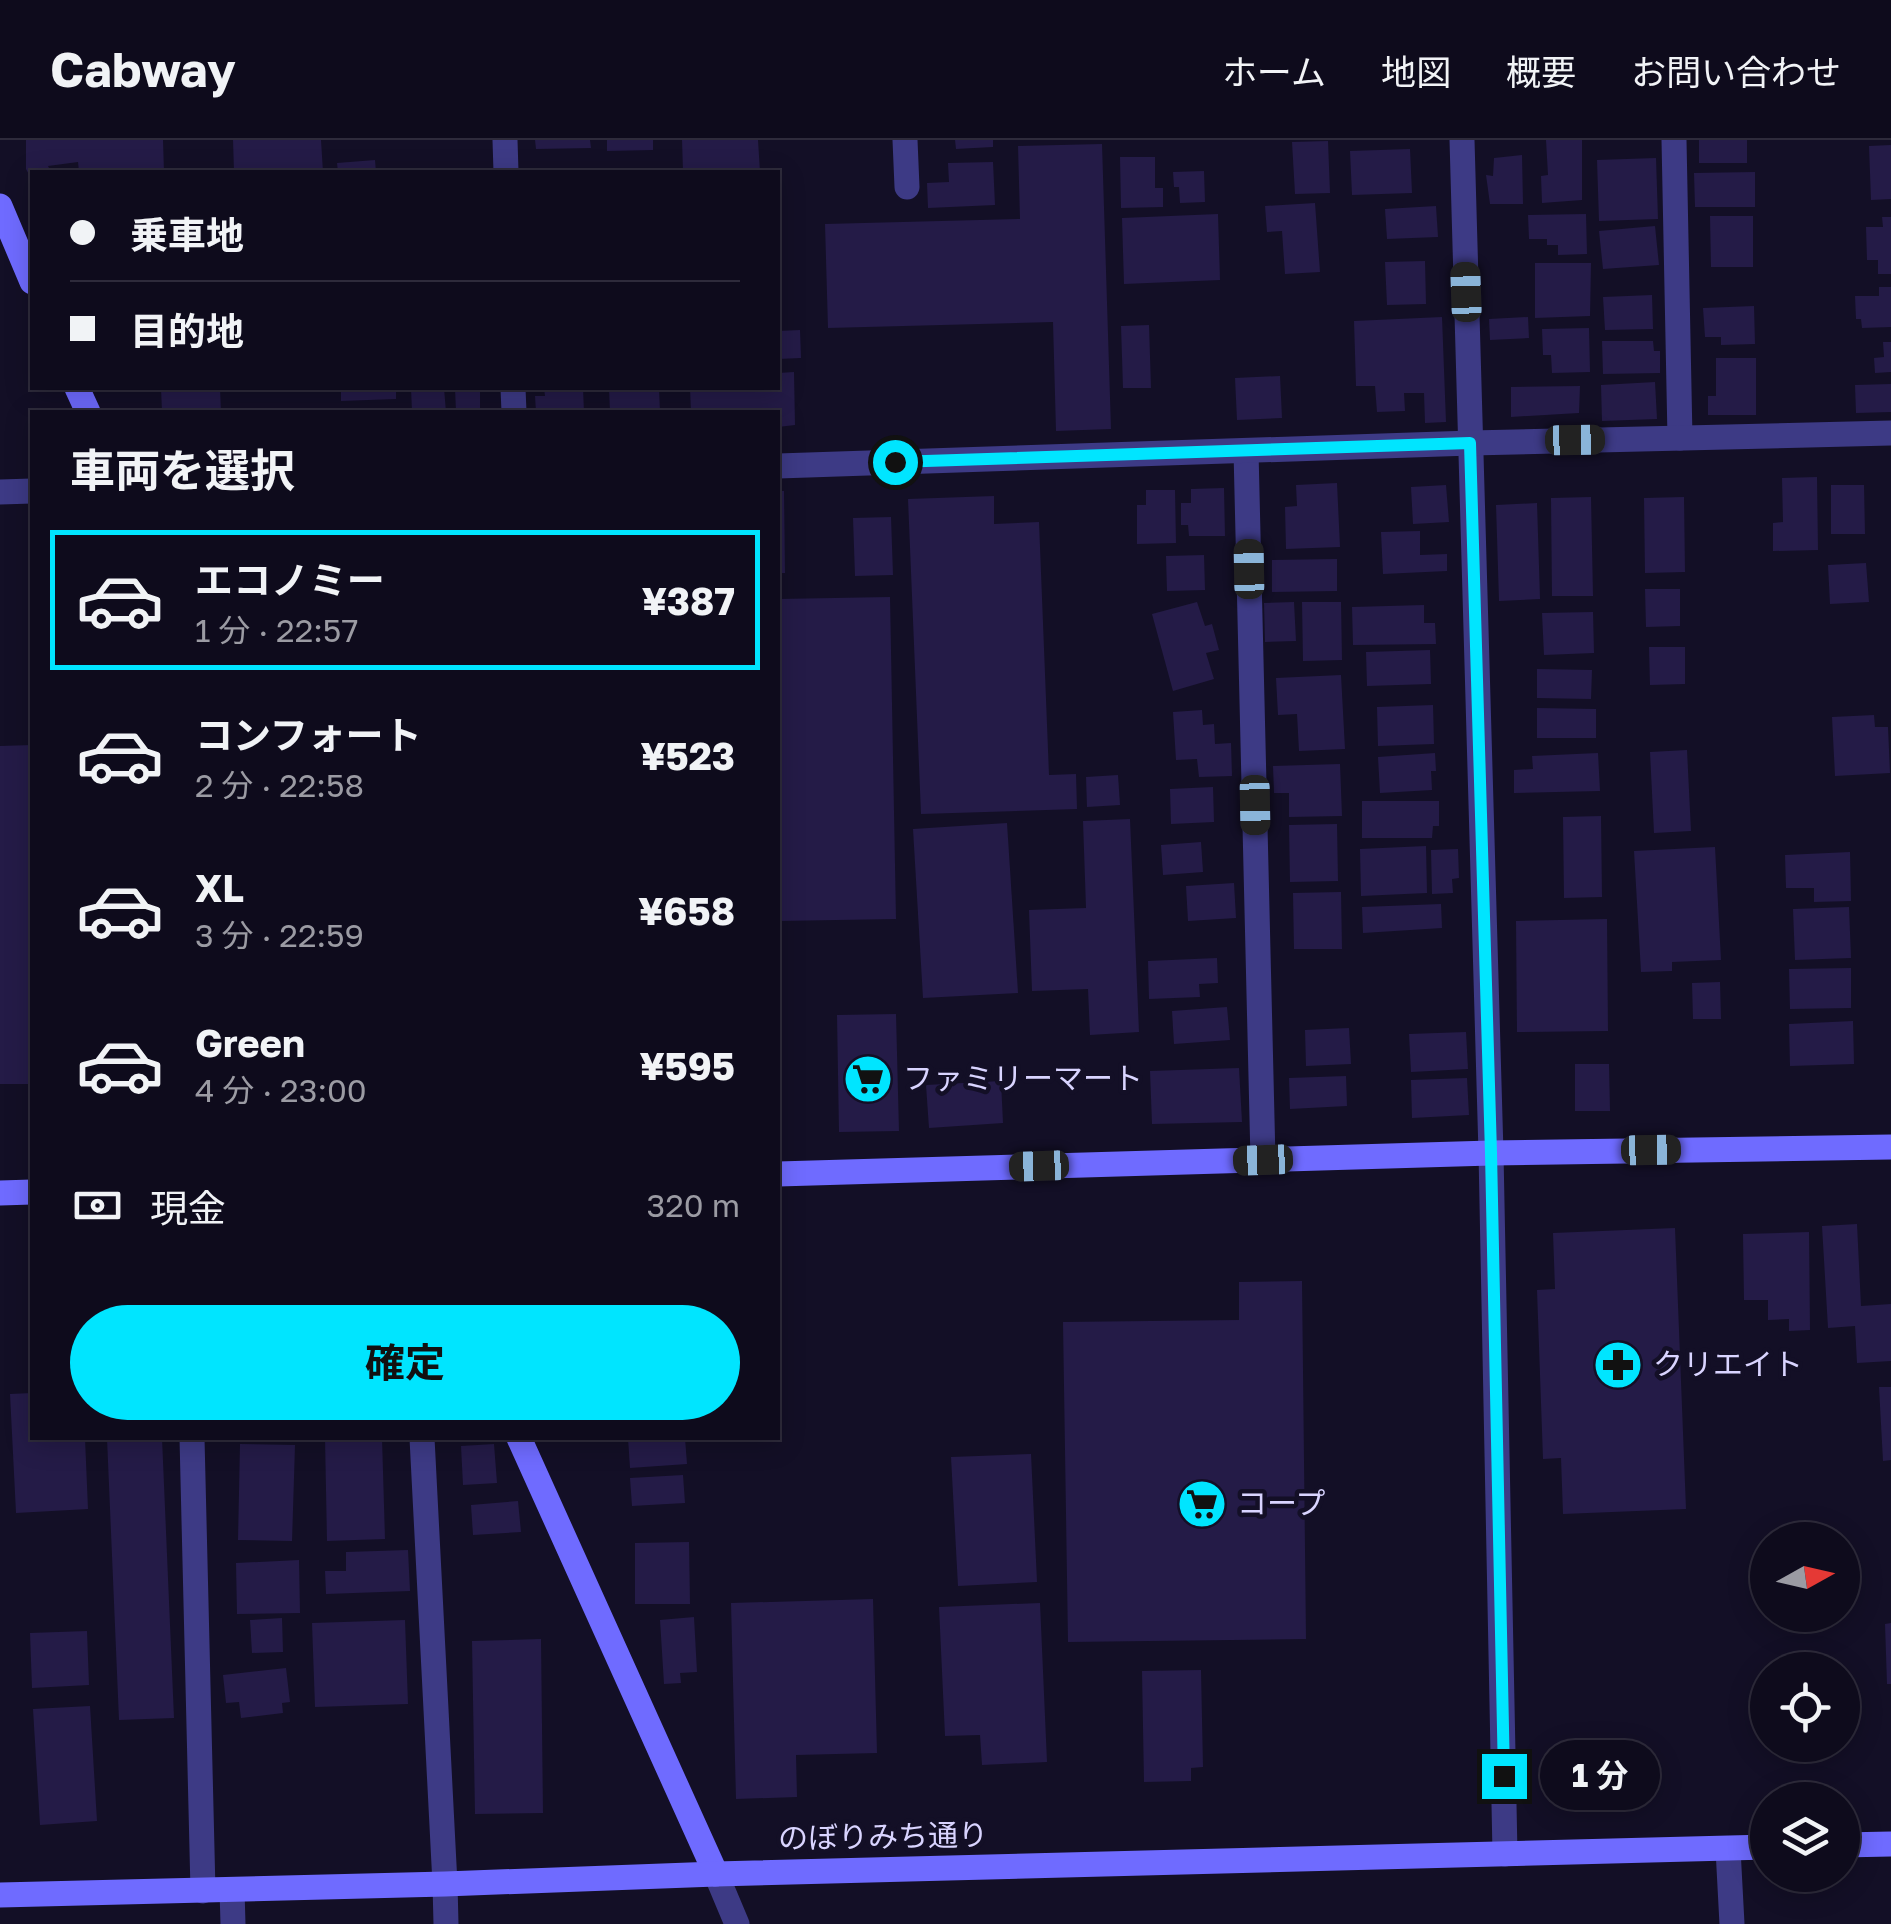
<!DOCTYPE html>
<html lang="ja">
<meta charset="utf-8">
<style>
:root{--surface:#0e0b1c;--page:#1c1929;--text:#f1f3f6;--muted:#9b9ba3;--line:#2e2b3b;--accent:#00e5ff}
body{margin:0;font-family:"Golos Text","Noto Sans JP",sans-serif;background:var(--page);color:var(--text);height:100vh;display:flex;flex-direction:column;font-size:38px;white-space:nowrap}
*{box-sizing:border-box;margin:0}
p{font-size:32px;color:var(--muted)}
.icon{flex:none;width:55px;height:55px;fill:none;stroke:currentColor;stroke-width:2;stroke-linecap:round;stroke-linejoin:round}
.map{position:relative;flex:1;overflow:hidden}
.panel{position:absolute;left:30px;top:270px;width:750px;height:1030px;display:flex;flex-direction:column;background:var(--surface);border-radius:0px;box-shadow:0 5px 25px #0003,0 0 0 2px var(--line)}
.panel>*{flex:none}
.hud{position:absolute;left:30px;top:30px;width:750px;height:220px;border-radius:0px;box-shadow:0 5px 25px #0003,0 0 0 2px var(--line);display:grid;align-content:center;height:220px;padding:0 40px;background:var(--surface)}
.needle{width:65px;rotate:82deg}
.buttons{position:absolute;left:1750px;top:1382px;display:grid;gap:20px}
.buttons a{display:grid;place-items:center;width:110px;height:110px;border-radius:50%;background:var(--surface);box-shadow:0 5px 25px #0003,0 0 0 2px var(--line);font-size:50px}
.end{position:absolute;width:45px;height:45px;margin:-22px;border:12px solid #00e5ff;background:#111;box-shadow:0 0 0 5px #111}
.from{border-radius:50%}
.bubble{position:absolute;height:70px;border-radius:35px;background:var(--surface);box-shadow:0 5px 25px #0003,0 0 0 2px var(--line);font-size:32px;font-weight:700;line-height:70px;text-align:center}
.car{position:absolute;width:30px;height:60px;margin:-30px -15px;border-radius:12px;box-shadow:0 0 8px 2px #0007;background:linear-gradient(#222 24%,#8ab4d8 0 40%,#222 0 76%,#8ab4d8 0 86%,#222 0)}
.hud b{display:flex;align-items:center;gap:35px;height:95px;font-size:38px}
.hud b+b{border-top:2px solid var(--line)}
.hud i{width:25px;height:25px;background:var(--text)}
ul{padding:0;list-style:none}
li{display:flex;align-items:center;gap:30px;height:140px;margin:0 20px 15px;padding:0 20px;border:5px solid transparent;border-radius:0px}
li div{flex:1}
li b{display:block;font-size:38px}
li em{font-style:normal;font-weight:700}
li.active{border-color:var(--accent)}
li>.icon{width:90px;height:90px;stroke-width:1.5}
h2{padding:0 40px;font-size:45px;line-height:120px}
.pay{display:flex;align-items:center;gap:25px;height:110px;padding:0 40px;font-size:38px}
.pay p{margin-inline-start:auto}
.button{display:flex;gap:20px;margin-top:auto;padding:20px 40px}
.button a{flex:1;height:115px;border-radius:60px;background:var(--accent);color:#111;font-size:40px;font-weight:700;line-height:115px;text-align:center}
header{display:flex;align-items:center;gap:60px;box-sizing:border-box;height:140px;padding:0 50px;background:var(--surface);border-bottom:2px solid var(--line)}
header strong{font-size:48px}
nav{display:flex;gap:55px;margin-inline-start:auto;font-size:35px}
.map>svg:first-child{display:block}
.building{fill:#241b47}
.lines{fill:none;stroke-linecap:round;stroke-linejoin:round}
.street{stroke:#3d3a85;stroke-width:25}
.secondary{stroke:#6f6bff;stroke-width:25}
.route{stroke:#00e5ff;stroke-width:12}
.labels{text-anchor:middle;stroke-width:9;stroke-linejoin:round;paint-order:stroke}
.poi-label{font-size:30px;fill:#d9d4ff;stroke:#130f26;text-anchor:start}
.street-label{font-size:30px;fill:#d9d4ff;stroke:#130f26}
</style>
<header>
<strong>Cabway</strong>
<nav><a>ホーム</a><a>地図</a><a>概要</a><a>お問い合わせ</a></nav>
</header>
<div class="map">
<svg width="1891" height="1784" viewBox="0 0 1891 1784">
<rect width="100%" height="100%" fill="#130f26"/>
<!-- building -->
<g class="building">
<path d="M26 0H163L164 32H79L78 22 48 26 51 32H32V40L26 29Z"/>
<path d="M233 0H321L323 32H234Z"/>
<path d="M535 0H590L591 8 536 9Z"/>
<path d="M607 0H653V10L607 11Z"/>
<path d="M682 0H758L760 32H683Z"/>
<path d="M955 0H993V7L956 9Z"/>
<path d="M1546 0H1582V60L1542 63 1541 36 1548 35Z"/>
<rect x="1699" y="0" width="48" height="23"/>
<path d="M1328 1 1330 53 1295 54 1292 2Z"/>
<path d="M1102 4 1111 289 1056 291 1053 182 828 188 825 84 1020 79 1018 6Z"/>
<path d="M1891 5V59L1871 60 1869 6Z"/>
<path d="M1410 9 1412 53 1352 55 1350 11Z"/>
<path d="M1522 15 1523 64H1490L1486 35 1493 36 1494 18Z"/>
<path d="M1120 17H1155V48H1163V67L1121 68Z"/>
<path d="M1656 18 1658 79 1599 81 1597 20Z"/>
<path d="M375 20 376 32H338L337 23Z"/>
<path d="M993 22 995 65 928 68 927 43 949 42 948 23Z"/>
<path d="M1204 31 1205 62 1180 63 1179 47H1174L1173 32Z"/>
<path d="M1755 32V67H1695L1694 33Z"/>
<path d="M1315 63 1320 132 1285 134 1282 91 1267 92 1265 66Z"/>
<path d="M1436 66 1438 97 1387 99 1385 69Z"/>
<path d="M1218 74 1220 140 1124 144 1122 78Z"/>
<path d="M1586 74 1587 114 1558 115V105H1547V99H1529L1528 75Z"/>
<path d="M1710 76H1753V127H1711Z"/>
<path d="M1882 77H1891V134H1878V120H1867L1866 87H1883Z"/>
<path d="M1655 86 1659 125 1603 129 1599 91Z"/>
<path d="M1425 121 1426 164 1387 165 1385 122Z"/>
<path d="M1535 123H1591L1590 176 1535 178Z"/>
<path d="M1879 147H1891V187L1862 188 1861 179H1856L1855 156H1879Z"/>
<path d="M1652 155 1653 189 1605 190 1603 157Z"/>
<path d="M1754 166 1755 204 1721 205V197H1705L1703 168Z"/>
<path d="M1442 177 1446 282 1425 283 1424 253H1404L1405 271 1377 272 1375 246H1356L1354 181Z"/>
<path d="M1528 177 1529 198 1490 200 1489 179Z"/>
<path d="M1149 185 1151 248H1123L1121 186Z"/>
<path d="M1589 188 1590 232 1552 233 1551 215H1543L1542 189Z"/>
<path d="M800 190 801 218 778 219V191Z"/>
<path d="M1602 201H1653L1654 211H1660V233L1603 234Z"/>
<path d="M1883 202H1891V232L1875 233 1874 218 1884 217Z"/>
<path d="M1716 218H1756V275H1708V256H1716Z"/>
<path d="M794 232 795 285 778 287V272H691L690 248H778V233Z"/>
<path d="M1280 236 1282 278 1237 280 1235 238Z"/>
<path d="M1655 242 1657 279 1602 281 1601 245Z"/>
<path d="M1891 244V272L1856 273 1855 245Z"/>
<path d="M1580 246 1579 273 1511 277V247Z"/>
<path d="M161 248H220L221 272H162Z"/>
<path d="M341 248H396V259L341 261Z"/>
<path d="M411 248H444L446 272H412Z"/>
<path d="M455 248H480V272H456Z"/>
<path d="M544 248H583L584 272H536L535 256H545Z"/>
<path d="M609 248H659L660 272H610Z"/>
<path d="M1817 337 1818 410 1773 411V383L1783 382 1782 338Z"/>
<path d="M1337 343 1340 407 1286 409 1285 367 1297 366 1296 345Z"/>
<path d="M1446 345 1449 382 1413 384 1411 347Z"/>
<path d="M1831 345H1864L1865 394H1831Z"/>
<path d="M1224 348 1225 396H1189L1188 385H1181V363H1191V349Z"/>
<path d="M1146 350H1175L1176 403 1137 404V365H1146Z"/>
<path d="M778 351H784L785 433H778Z"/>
<path d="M994 356V384L1039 382 1049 635 1076 634 1077 669 921 674 908 359Z"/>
<path d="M1591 357 1593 456H1552L1551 358Z"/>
<path d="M1684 357 1685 432 1645 433 1644 358Z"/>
<path d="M1537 363 1540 459 1499 461 1496 365Z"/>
<path d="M891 377 893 435 855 436 853 378Z"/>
<path d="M1420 391V415L1447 414V431L1383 434 1381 392Z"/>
<path d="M1204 415 1205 450 1167 451 1166 416Z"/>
<path d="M1337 419V451L1272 452V420Z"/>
<path d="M1866 423 1869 462 1830 464 1828 425Z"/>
<path d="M1645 449H1680V486L1646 487Z"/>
<path d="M890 457 896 779 778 781V459Z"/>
<path d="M1197 462 1205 486 1212 484 1219 510 1206 513 1214 539 1173 551 1152 474Z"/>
<path d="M1294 462 1296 501 1265 502 1264 463Z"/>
<path d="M1302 462H1341L1342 520 1303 521Z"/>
<path d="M1424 465V483H1435L1436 504 1353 505 1352 467Z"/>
<path d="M1593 472 1594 513 1544 515 1542 473Z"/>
<path d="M1649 507H1685V544L1650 545Z"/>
<path d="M1430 510 1431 544 1367 546 1366 512Z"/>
<path d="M1537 529 1592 530 1591 559 1537 558Z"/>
<path d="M1341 535 1345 609 1299 611 1297 574 1278 575 1276 538Z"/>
<path d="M1433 565 1434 604 1378 606 1377 567Z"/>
<path d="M1537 568 1596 569V598H1537Z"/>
<path d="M1202 570 1203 585 1214 584 1215 604 1231 603 1232 636 1199 637 1197 619 1176 620 1173 572Z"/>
<path d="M1874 575 1875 587H1888L1890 633 1835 636 1832 577Z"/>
<path d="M32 605V944H0V606Z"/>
<path d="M1687 610 1691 691 1654 693 1650 612Z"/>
<path d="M1435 613 1436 631H1431L1432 650 1380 653 1378 617Z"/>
<path d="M1598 613 1600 651 1514 653V630L1533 629 1532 616Z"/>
<path d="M1340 624 1342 676 1289 677V653H1274L1273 626Z"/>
<path d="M1118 635 1120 665 1087 667 1086 637Z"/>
<path d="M1213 647 1214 682 1171 684 1170 649Z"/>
<path d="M1362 661H1439V686H1433L1432 698H1362Z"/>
<path d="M1601 676 1602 757 1564 758 1563 677Z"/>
<path d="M1130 679 1139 892 1090 895 1088 849 1032 851 1029 770 1086 768 1083 681Z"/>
<path d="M1007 683 1018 853 923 858 913 689Z"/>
<path d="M1337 684 1338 741 1290 742 1289 685Z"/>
<path d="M1201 702 1203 732 1163 735 1161 705Z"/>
<path d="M1426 706 1427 753 1361 756 1360 709Z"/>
<path d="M1715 707 1721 820 1672 822V831L1641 832 1634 711Z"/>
<path d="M1458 709 1459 738 1452 739 1453 753 1432 754 1431 710Z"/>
<path d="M1850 712 1851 761 1814 762V748H1786L1785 715Z"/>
<path d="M1234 743 1236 778 1188 781 1186 746Z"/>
<path d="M1341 752 1342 809H1294L1293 753Z"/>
<path d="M1441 764 1442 788 1363 793 1362 767Z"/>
<path d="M1849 767 1851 818 1795 820 1793 769Z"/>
<path d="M1607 779 1608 891 1517 892 1516 781Z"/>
<path d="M1217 818 1218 843 1199 844 1200 857 1149 859 1148 821Z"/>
<path d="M1851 828V868L1790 869 1789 829Z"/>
<path d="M1720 842 1721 879H1693L1692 843Z"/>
<path d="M1227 867 1230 900 1174 904 1172 871Z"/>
<path d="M896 874 899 991 839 992 837 875Z"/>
<path d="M1853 881 1854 924 1790 926 1789 884Z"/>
<path d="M1349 888 1351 924 1306 926 1305 890Z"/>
<path d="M1466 892 1468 929 1411 932 1409 894Z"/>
<path d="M1575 924H1609L1610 971H1575Z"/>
<path d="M1239 928 1242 982 1152 984 1150 931Z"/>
<path d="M1346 936 1347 966 1290 969 1289 938Z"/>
<path d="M1467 938 1469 975 1412 978 1411 940Z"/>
<path d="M1001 941 1003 983 929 988 926 945Z"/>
<path d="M1857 1084 1861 1166 1891 1164V1221L1857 1223 1855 1186 1828 1188 1822 1086Z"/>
<path d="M1675 1088 1686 1369 1563 1374 1561 1318 1543 1319 1537 1150 1555 1149 1553 1093Z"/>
<path d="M1809 1092 1810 1190 1789 1191V1179L1768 1180V1160H1744L1743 1094Z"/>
<path d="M1302 1141 1306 1499 1068 1502 1063 1182 1239 1180V1142Z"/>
<path d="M1879 1247H1891V1320L1883 1321Z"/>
<path d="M32 1253V1298H85L88 1369 16 1373 10 1254Z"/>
<path d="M107 1298H162L174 1578 119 1580Z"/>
<path d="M325 1298H382L385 1399 327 1401Z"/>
<path d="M628 1298H685L687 1324 630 1328Z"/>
<path d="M240 1304 295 1305 292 1401 238 1400Z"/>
<path d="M494 1304 497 1343 463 1345 461 1306Z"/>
<path d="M1031 1314 1037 1442 958 1446 951 1317Z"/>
<path d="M683 1335 685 1363 632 1366 630 1338Z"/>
<path d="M518 1361 521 1392 473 1395 471 1365Z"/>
<path d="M689 1402 690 1464H635V1403Z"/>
<path d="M408 1410 410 1451 326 1454 325 1431H346V1412Z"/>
<path d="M299 1420 300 1473 237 1474 236 1423Z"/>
<path d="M873 1459 877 1613 796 1615 797 1657 736 1659 731 1463Z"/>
<path d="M1040 1463 1047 1622 982 1625 980 1595 945 1596 939 1467Z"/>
<path d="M694 1477 697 1532 680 1533 681 1543 664 1544 660 1480Z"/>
<path d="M282 1478 283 1512 252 1513 250 1480Z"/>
<path d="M405 1480 408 1564 315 1567 312 1483Z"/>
<path d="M1891 1483V1544H1887L1885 1484Z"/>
<path d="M87 1491 89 1545 32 1548 30 1493Z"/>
<path d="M541 1499 543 1673 475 1674 472 1501Z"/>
<path d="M286 1528 290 1562 282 1563 283 1573 241 1578 239 1562 226 1563 223 1535Z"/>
<path d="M1201 1530 1203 1627 1191 1628V1641L1144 1642 1142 1531Z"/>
<path d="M90 1566 97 1681 40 1685 33 1569Z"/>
</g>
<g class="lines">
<!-- street -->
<g class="street">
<path d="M505 0 506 32"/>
<path d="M905 0 907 47"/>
<path d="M1462 0 1491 1013 1505 1714"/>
<path d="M1674 0 1680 298"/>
<path d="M513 248 514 272"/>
<path d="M1246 311 1263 1020"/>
<path d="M778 326 1471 303 1891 293"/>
<path d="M0 352 32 351"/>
<path d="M192 1298 203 1751"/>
<path d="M422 1298 445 1744 446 1784"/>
<path d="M1728 1709 1732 1784"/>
<path d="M716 1734 737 1784"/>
<path d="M232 1750 233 1784"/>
</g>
<!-- secondary -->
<g class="secondary">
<path d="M0 66 32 142"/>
<path d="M77 248 88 272"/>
<path d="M778 1034 1491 1013 1891 1007"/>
<path d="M0 1053 32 1052"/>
<path d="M519 1298 716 1734"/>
<path d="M1842 1705 1891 1704"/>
<path d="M0 1755 445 1744 716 1734 1768 1707"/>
</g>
</g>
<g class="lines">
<!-- route -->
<path class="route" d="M895 322 1470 303 1491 1013 1504 1636"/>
</g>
<!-- icons -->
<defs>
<g id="supermarket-disc" transform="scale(2.5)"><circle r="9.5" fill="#00e5ff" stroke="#130f26"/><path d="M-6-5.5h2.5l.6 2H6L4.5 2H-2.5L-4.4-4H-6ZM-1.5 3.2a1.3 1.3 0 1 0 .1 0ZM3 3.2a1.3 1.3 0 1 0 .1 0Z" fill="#111"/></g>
<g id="pharmacy-disc" transform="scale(2.5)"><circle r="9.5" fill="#00e5ff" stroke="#130f26"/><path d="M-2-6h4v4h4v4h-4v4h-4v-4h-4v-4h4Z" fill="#111"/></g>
</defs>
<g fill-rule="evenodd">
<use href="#supermarket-disc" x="868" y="939"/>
<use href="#pharmacy-disc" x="1618" y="1225"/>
<use href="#supermarket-disc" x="1202" y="1364"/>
</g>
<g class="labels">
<!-- poi labels -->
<g class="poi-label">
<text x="903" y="949">ファミリーマート</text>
<text x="1653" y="1235">クリエイト</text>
<text x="1237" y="1374">コープ</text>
</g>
<!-- street labels -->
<g class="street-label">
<text transform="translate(883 1697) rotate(-1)" y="10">のぼりみち通り</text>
</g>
</g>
</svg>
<div class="buttons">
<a><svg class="needle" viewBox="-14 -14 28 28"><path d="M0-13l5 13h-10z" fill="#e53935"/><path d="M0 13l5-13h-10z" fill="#9b9ba3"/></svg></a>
<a><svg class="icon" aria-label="locate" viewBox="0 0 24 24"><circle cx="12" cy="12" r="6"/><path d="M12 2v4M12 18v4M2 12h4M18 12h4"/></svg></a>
<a><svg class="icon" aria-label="layers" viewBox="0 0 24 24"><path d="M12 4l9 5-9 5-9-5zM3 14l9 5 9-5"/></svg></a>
</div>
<i class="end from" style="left:895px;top:322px"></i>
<i class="end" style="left:1504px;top:1636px"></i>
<div class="bubble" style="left:1540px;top:1600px;width:120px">1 分</div>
<i class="car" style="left:1466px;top:152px;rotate:358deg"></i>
<i class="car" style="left:1575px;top:300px;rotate:89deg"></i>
<i class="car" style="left:1249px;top:429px;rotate:359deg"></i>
<i class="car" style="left:1255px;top:665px;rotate:179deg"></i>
<i class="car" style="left:1651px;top:1010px;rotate:89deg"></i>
<i class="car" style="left:1263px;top:1020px;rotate:268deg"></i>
<i class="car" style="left:1039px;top:1026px;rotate:268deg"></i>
<div class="hud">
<b><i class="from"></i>乗車地</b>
<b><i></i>目的地</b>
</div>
<section class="panel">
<h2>車両を選択</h2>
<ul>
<li class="active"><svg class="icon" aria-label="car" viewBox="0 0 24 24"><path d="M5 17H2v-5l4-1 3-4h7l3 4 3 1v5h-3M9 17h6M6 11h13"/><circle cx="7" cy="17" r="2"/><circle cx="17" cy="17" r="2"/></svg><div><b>エコノミー</b><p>1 分 · 22:57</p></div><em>¥387</em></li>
<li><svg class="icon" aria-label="car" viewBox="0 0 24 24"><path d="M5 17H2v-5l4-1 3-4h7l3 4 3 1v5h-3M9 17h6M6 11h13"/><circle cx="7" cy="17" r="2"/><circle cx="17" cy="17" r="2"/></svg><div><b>コンフォート</b><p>2 分 · 22:58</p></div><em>¥523</em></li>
<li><svg class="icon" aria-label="car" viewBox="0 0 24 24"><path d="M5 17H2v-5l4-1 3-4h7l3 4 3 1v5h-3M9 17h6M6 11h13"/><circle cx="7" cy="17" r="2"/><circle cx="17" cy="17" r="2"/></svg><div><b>XL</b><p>3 分 · 22:59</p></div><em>¥658</em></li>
<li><svg class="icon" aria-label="car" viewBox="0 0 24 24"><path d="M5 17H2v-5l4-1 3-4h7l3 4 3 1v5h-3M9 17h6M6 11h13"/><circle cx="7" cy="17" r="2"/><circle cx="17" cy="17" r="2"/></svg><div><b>Green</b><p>4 分 · 23:00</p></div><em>¥595</em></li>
</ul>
<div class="pay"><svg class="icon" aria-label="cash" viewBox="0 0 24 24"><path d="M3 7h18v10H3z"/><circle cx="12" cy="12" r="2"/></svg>現金<p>320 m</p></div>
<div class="button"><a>確定</a></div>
</section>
</div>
